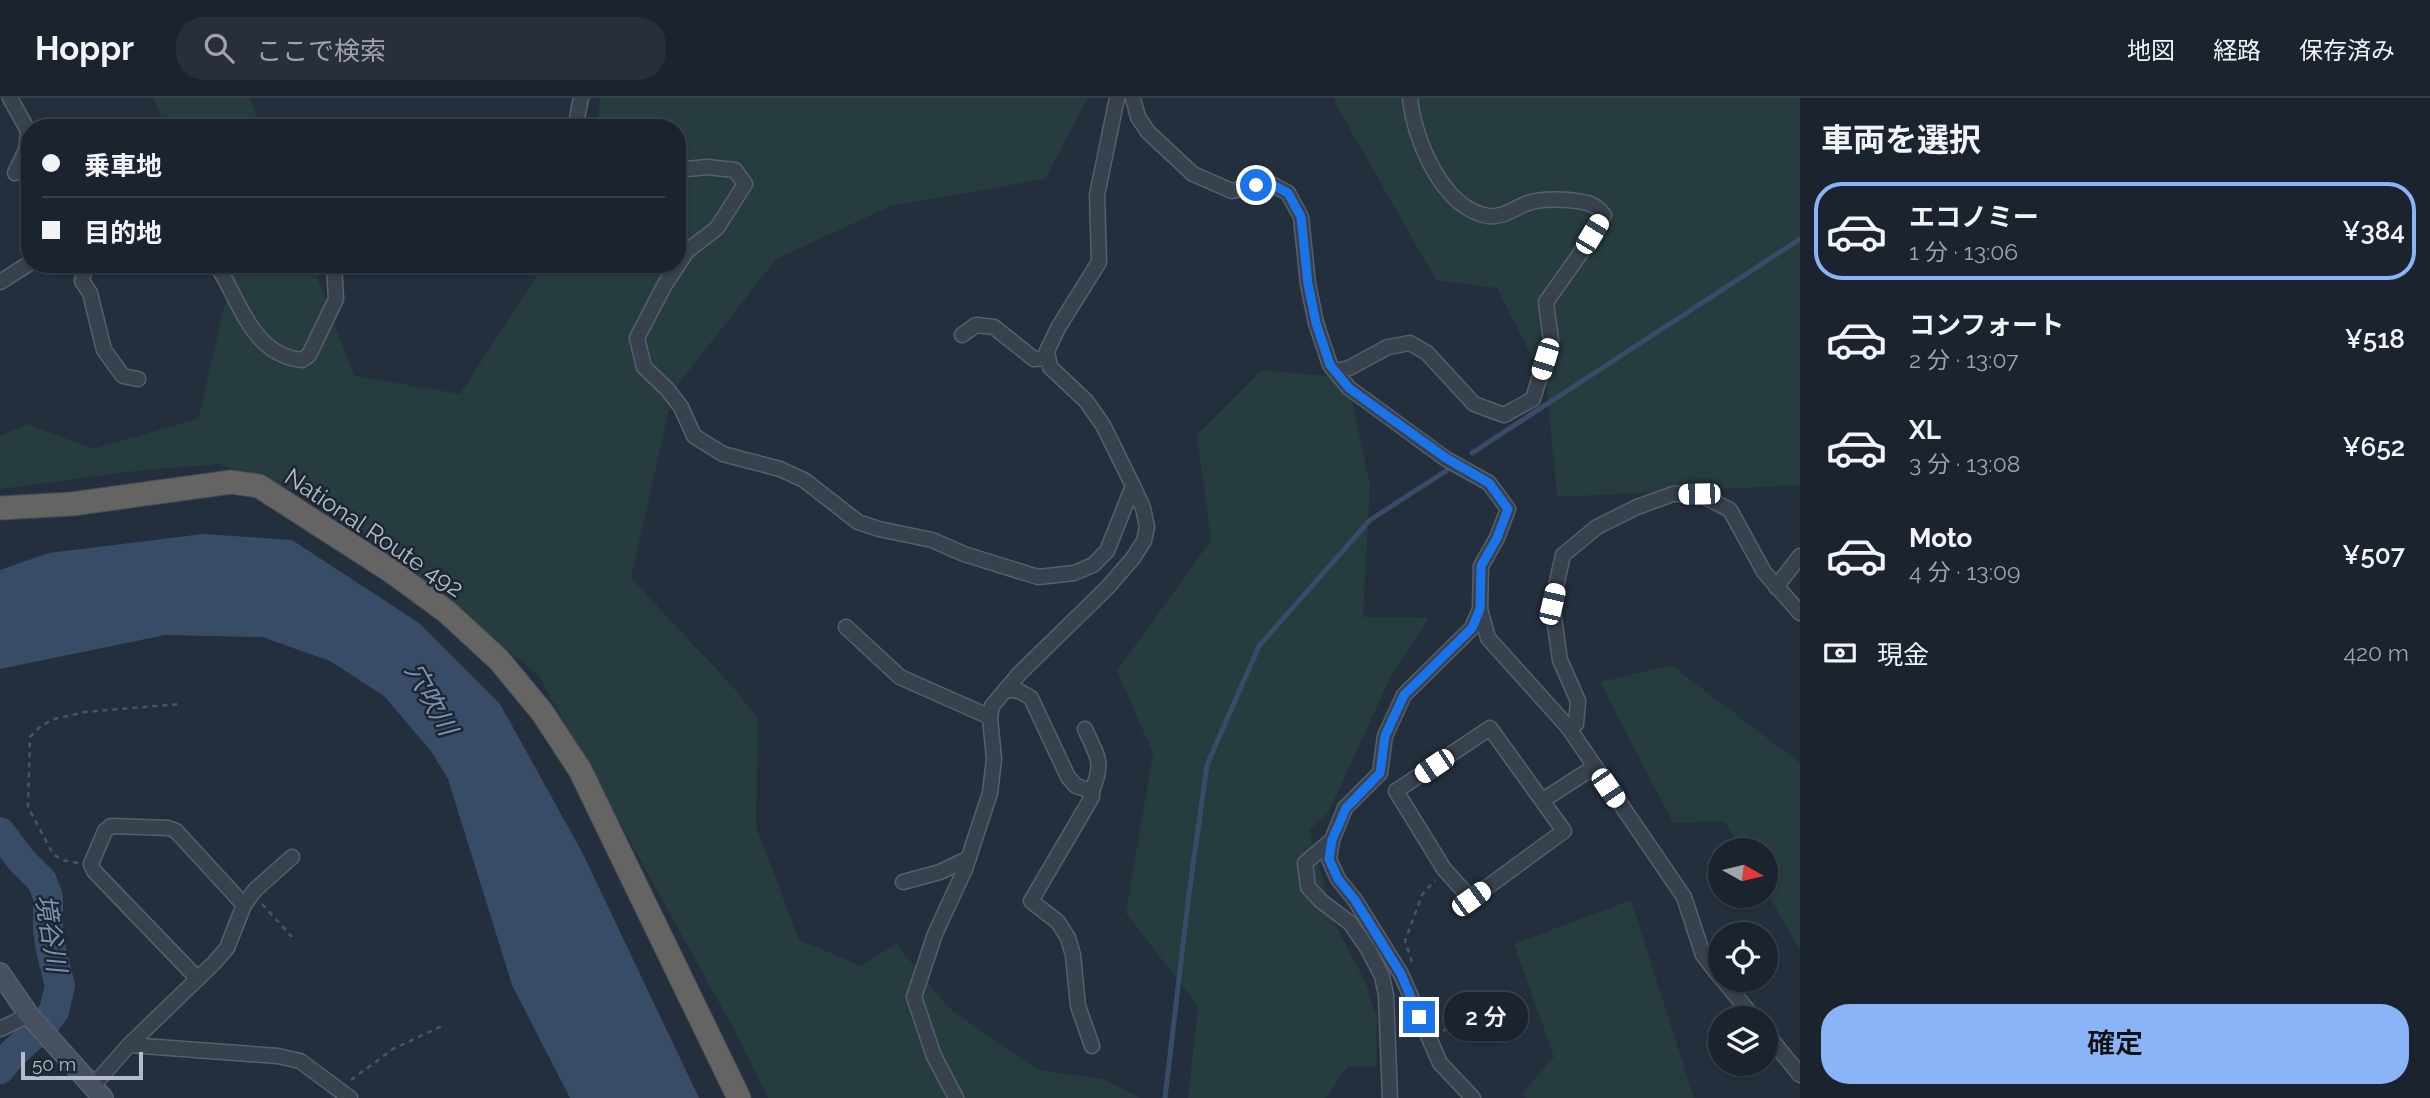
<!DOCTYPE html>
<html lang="ja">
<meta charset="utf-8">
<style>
:root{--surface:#1b232e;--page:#282f3a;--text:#f1f3f6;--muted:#a0a4aa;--line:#39404a;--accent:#8ab4f8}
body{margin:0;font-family:Raleway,"Noto Sans JP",sans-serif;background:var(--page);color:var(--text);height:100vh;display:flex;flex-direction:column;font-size:26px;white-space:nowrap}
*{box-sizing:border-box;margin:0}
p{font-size:23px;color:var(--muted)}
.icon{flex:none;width:38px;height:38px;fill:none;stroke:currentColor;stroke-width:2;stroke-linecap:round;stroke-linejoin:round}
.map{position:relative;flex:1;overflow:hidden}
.side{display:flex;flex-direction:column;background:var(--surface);width:630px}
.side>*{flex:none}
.guide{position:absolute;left:21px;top:21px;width:665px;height:154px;border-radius:28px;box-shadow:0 2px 5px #0004,0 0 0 2px var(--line);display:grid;align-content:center;height:154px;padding:0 21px;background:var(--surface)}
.needle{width:46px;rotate:98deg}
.tools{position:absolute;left:1708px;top:740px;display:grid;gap:14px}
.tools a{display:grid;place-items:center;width:70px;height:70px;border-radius:50%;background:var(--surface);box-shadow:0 2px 5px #0004,0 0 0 2px var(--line);font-size:35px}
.scale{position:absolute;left:21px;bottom:18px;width:122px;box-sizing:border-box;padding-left:7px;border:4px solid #b4bcc9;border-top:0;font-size:19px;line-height:24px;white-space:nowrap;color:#b4bcc9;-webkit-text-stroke:5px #1d2633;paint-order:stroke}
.end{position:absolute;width:32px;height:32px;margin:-16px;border:9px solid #1a73e8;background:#fff;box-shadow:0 0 0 4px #fff}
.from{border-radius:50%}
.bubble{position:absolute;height:49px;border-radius:24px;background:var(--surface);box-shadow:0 2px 5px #0004,0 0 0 2px var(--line);font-size:23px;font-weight:600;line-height:49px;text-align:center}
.car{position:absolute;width:21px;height:42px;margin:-21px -10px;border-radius:9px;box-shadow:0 0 5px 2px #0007;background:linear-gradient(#fff 24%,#345 0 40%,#fff 0 76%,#345 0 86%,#fff 0)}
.guide b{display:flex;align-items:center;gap:24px;height:66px;font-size:26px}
.guide b+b{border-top:2px solid var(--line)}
.guide i{width:18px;height:18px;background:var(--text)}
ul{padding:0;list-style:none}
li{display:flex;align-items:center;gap:21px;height:98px;margin:0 14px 10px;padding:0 7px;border:4px solid transparent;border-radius:28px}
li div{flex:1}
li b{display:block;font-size:26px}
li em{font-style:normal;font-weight:600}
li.active{border-color:var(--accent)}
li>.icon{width:63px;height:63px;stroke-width:1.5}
h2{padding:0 21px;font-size:32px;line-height:84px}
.pay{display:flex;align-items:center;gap:18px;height:77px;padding:0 21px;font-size:26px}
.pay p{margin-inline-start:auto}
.button{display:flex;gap:14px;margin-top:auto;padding:14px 21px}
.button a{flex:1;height:80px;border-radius:28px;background:var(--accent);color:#111;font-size:28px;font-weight:600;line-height:80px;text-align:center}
header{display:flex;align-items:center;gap:42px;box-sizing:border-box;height:98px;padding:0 35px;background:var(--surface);border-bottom:2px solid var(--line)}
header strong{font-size:33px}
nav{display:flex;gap:38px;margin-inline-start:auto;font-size:24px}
.search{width:490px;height:63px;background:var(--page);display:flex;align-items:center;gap:18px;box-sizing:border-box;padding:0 24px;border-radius:28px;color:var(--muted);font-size:26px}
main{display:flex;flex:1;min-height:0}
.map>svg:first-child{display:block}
.green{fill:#263c3f}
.water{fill:#394c67}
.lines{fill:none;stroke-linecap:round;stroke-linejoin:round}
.stream{stroke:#394c67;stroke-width:5}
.river{stroke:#394c67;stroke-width:30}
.minor-casing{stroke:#565f6c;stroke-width:17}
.secondary-casing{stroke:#565f6c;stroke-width:22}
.trunk-casing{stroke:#434c59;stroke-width:25}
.path{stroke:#44595c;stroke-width:2.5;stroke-dasharray:5 5;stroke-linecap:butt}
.minor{stroke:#38414e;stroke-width:14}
.secondary{stroke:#465061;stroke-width:19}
.trunk{stroke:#656462;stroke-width:23}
.route{stroke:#1a73e8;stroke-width:9}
.labels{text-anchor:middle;stroke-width:5;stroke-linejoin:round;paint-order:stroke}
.street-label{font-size:24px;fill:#b4bcc9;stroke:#1d2633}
.water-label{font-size:26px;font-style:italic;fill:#7c92b1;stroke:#1d2633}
</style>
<header>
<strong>Hoppr</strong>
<div class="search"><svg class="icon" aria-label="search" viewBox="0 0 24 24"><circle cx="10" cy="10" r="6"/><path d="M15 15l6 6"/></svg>ここで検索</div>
<nav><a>地図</a><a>経路</a><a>保存済み</a></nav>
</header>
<main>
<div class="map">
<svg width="1800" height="1000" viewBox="0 0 1800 1000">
<rect width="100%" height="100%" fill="#242f3e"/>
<!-- green -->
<g class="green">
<path d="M154 0H250L261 30H165Z"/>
<path d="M600 0H1088L1045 81 891 108 776 161 673 293 631 480 731 587 758 620 756 729 799 842 861 868 896 846 950 911 1038 972 1104 981 1140 1000H768L736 935 538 577 320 401 219 366 135 373 0 391V338L27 326 93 351 198 321 226 202 213 166H312L354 278 460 296 545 166H677V30H598Z"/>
<path d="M1337 0H1800V387L1557 399 1547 289 1497 190 1436 182 1334 3Z"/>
<path d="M1262 272 1347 280 1370 386 1363 519 1429 520 1390 580 1328 715 1309 732 1336 829 1365 883 1377 922 1376 968 1347 969 1326 1000H1188L1198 908 1126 815 1153 655 1117 573 1211 442 1197 337Z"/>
<path d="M1671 567 1800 665V851L1766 793V752H1742L1724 723 1673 725 1600 584Z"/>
<path d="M1631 802 1694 1000H1526L1522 995 1554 959 1514 846Z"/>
</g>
<!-- water -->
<path class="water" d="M203 436 292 442 419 525 500 606 582 754 699 1000H570L512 887 448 681 431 653 384 598 330 563 262 539 165 537 0 571V472L49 455Z"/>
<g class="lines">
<!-- stream -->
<g class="stream">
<path d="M1472 355 1800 141"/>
<path d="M1165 1000 1189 796 1207 667 1259 548 1370 422 1446 373"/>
</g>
<!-- river -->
<path class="river" d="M0 734 22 763 42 783 48 799V832L51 852 60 888 54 913 42 929 13 955 0 971"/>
<!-- minor casing -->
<g class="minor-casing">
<g id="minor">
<path d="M10 0 30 36"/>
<path d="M1133 0 1138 19 1148 34 1193 76 1232 93 1256 87H1273L1288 95 1301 119 1308 186 1316 225 1330 267 1349 290 1446 361 1489 385 1508 411 1497 440 1481 468 1480 511 1488 540 1568 629 1684 799 1703 857 1720 879"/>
<path d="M575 30 581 0"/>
<path d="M677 72 707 69 735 72 745 86 717 130 687 153 664 188 637 240 644 269 667 291 681 309 694 338 723 356 780 371 804 382 858 424 879 431 932 442 964 456 1038 479 1074 475 1093 467 1107 453 1133 388 1103 327 1086 303 1050 269 1047 253 1058 230 1099 164 1097 97 1117 0"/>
<path d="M15 75 26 52 28 35"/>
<path d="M86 166 82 183 90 195 104 252 123 278 138 281"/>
<path d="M216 166C241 204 251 256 302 262L309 257 336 201 334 166"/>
<path d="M0 184 30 165"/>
<path d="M962 237 976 227 994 229 1034 261 1048 260"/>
<path d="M1335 273 1349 270 1388 249 1410 245 1427 255 1474 306 1504 317 1533 301 1551 242 1546 204 1580 156 1604 117C1601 114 1599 111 1596 109 1583 100 1542 100 1528 105 1514 110 1503 120 1488 118 1442 110 1414 41 1410 0"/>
<path d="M1776 489 1800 458"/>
<path d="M846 529 900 579 990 619"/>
<path d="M1006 591 1019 593 1031 600 1068 679 1076 688 1092 693V699L1031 803 1058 824 1068 840 1073 857 1078 908 1092 948"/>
<path d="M1568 629 1576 626 1578 603 1560 562 1552 506 1563 457 1597 429 1637 409 1673 396H1699L1730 412 1764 474 1800 515"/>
<path d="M1490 630 1564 733 1471 801 1444 771 1396 693Z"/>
<path d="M1085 631C1098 660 1104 663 1092 693"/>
<path d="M1543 702 1594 669"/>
<path d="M1332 742 1305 765 1308 789 1321 803 1350 825 1368 851 1382 878 1386 897 1390 1000"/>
<path d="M903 784 940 774 969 760"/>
<path d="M244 807 255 792 292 759"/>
<path d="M1723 882 1754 920"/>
<path d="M0 931 29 917"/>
<path d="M1766 935 1800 977"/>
<path d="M129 947 214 865 227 850 244 807 176 733 168 730 111 728 105 733 91 766 94 773 198 881"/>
<path d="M92 989 129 947 278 958 300 963 350 1000"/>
<path d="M956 1000 934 958 914 899 935 836 965 771 990 695 994 661 990 619 992 608 1019 576 1108 489 1133 460 1144 443 1147 429 1143 410 1133 388"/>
<path d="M1473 1000 1440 965 1401 876 1355 802 1338 781 1329 761 1332 742 1345 710 1380 675 1385 638 1404 597 1472 530 1480 511"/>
</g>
</g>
<!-- secondary casing -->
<g class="secondary-casing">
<path id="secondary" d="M0 875 29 917 103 1000"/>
</g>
<!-- trunk casing -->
<g class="trunk-casing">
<path id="trunk" d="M0 410 72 406 231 384 259 388 391 473 447 514 499 562 542 614 580 672 739 1000"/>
</g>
<!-- path -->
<g class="path">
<path d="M78 765 62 762 53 756 28 709 30 639 41 628 54 621 85 614 180 606"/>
<path d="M262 806 292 839"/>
<path d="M1412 864 1405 843 1422 797 1435 782"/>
<path d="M1443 933 1472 918 1485 893"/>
<path d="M351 982 393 951 444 927"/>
</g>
<!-- minor -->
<use href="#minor" class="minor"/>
<!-- secondary -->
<use href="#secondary" class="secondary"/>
<!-- trunk -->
<use href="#trunk" class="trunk"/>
</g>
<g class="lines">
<!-- route -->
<path class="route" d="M1256 87H1273L1288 95 1301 119 1308 186 1316 225 1330 267 1349 290 1368 304 1446 360 1489 385 1508 411 1497 440 1481 468 1480 511 1472 530 1404 597 1385 638 1380 675 1346 710 1332 742 1329 761 1338 781 1355 802 1401 876 1419 919"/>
</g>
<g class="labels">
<!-- street labels -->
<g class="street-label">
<text transform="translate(374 435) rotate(34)" y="8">National Route 492</text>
</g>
<!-- water labels -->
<g class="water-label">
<text transform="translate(431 601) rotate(61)" y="9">穴吹川</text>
<text transform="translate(51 835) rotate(81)" y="9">境谷川</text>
</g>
</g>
</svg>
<div class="tools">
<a><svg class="needle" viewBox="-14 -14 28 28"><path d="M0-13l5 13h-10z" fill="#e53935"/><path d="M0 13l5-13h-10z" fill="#a0a4aa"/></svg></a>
<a><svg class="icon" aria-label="locate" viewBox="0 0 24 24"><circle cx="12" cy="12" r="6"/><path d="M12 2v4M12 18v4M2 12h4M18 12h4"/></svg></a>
<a><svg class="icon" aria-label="layers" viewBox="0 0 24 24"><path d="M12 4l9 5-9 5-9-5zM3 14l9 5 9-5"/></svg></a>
</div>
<div class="scale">50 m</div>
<i class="end from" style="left:1256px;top:87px"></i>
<i class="end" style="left:1419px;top:919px"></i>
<div class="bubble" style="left:1444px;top:894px;width:84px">2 分</div>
<i class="car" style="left:1592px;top:136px;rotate:31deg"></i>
<i class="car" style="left:1545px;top:261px;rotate:197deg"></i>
<i class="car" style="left:1699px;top:396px;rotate:269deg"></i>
<i class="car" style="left:1552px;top:506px;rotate:13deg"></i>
<i class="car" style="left:1434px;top:668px;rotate:236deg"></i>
<i class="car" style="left:1608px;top:690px;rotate:146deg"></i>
<i class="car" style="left:1471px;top:801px;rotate:54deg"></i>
<div class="guide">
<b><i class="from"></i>乗車地</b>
<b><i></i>目的地</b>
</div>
</div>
<section class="side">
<h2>車両を選択</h2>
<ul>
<li class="active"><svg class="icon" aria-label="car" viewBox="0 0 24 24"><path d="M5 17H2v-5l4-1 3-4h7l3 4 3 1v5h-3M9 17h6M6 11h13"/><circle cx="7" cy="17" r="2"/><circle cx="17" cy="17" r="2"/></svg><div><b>エコノミー</b><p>1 分 · 13:06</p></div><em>¥384</em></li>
<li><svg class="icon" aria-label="car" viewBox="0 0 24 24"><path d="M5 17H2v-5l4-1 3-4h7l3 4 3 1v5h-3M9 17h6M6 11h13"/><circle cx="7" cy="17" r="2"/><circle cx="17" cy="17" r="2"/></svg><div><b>コンフォート</b><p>2 分 · 13:07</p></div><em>¥518</em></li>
<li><svg class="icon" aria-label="car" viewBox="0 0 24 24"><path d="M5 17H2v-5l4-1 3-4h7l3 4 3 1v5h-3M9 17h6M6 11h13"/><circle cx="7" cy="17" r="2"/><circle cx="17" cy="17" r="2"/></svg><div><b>XL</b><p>3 分 · 13:08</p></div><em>¥652</em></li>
<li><svg class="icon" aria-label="car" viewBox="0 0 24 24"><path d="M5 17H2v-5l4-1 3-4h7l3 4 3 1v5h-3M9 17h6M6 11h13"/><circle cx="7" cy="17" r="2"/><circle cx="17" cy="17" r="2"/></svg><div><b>Moto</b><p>4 分 · 13:09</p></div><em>¥507</em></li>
</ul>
<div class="pay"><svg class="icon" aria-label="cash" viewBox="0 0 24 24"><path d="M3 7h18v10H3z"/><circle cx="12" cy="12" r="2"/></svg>現金<p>420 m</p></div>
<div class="button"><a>確定</a></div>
</section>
</main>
